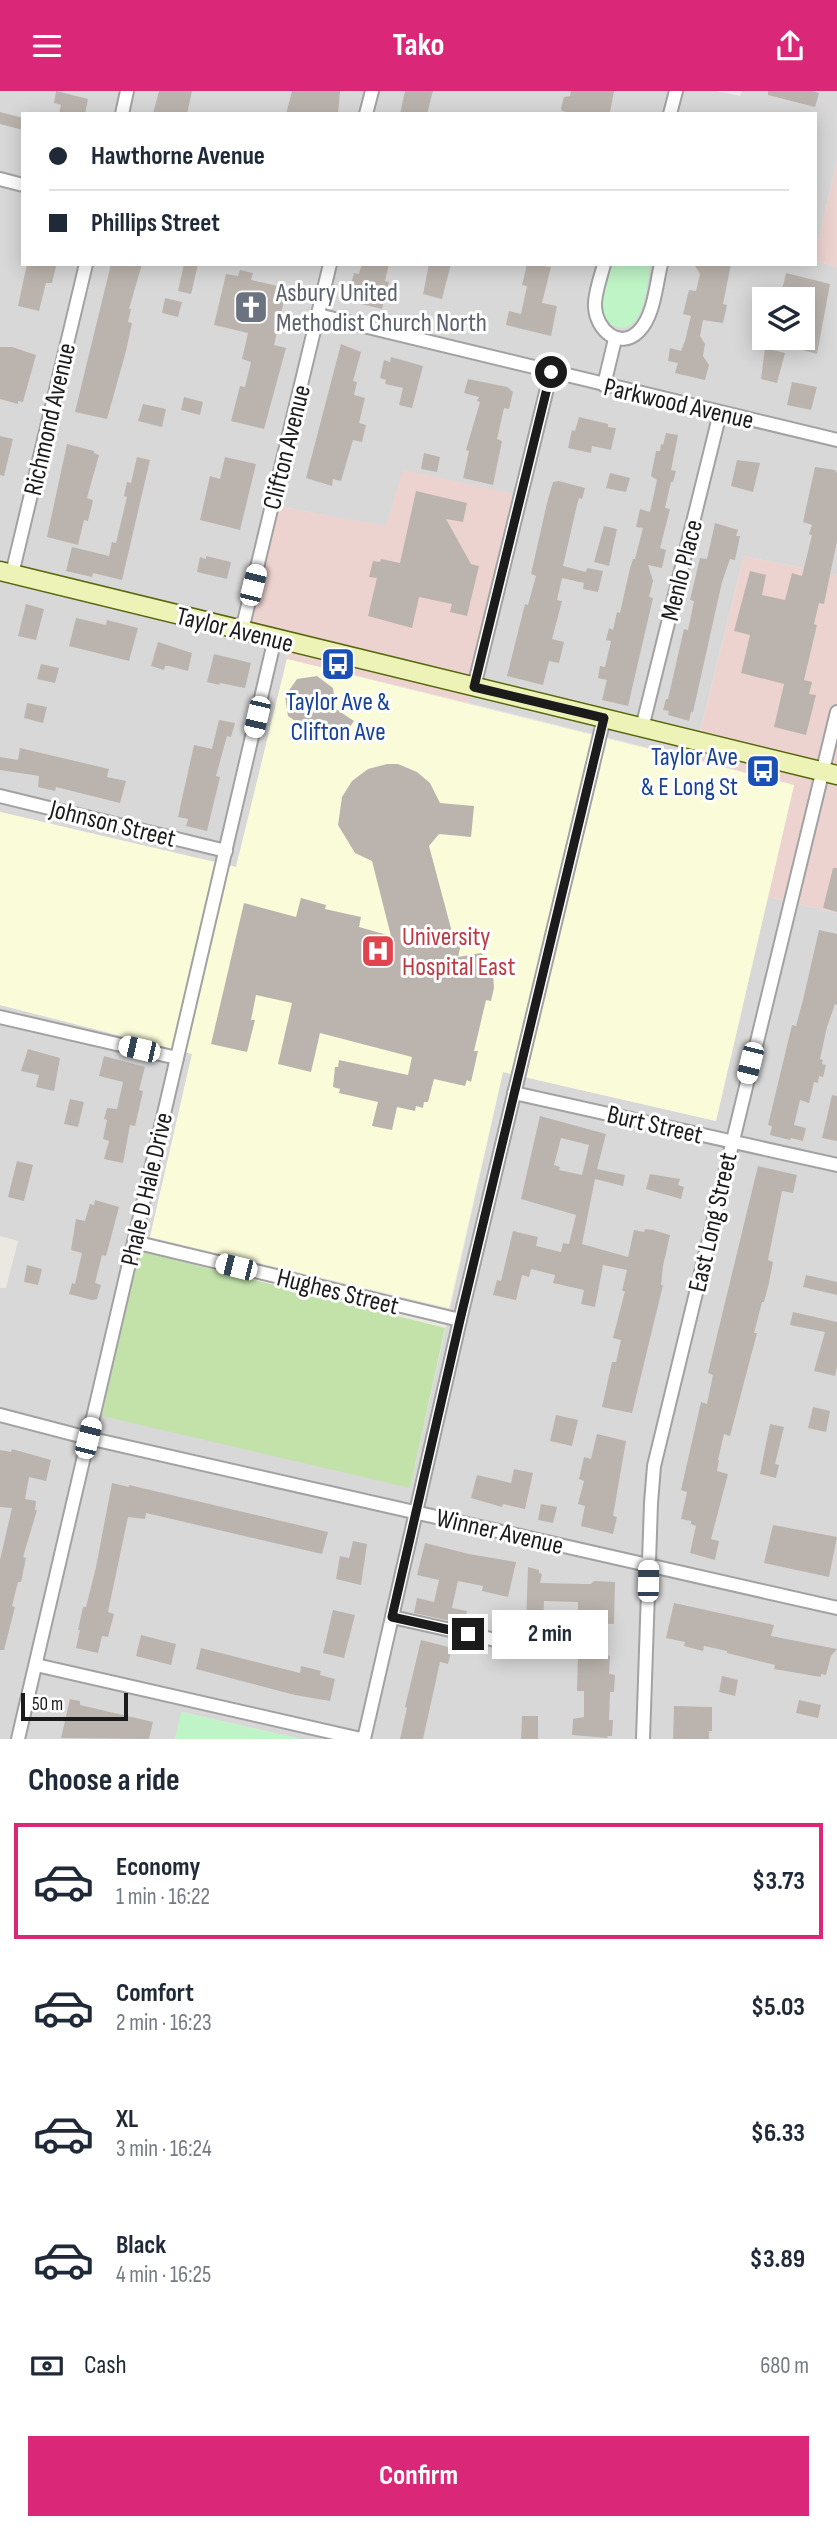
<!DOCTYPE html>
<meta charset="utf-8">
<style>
:root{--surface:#fff;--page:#f6f6f7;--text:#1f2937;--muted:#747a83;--line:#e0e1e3;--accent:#db2777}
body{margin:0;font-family:"Sofia Sans Condensed",sans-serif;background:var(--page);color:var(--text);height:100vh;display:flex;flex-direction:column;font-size:26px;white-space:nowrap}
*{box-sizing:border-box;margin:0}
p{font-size:23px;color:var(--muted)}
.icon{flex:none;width:38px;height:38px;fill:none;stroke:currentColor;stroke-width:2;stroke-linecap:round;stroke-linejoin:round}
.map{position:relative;height:1648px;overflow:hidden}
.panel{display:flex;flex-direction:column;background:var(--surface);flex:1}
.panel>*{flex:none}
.hud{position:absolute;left:21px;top:21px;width:796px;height:154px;border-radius:0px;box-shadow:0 4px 18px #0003;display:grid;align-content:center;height:154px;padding:0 28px;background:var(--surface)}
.fabs{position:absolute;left:752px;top:196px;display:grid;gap:14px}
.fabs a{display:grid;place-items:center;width:63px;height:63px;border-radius:0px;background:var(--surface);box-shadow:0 4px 18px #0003;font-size:35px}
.scale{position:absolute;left:21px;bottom:18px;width:107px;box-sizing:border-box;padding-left:7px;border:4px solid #1b1b1b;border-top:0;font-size:19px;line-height:24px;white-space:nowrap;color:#1b1b1b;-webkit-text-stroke:5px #fff;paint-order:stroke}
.end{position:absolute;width:32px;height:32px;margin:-16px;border:9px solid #1b1b1b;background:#fff;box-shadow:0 0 0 4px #fff}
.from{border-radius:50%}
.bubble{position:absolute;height:49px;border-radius:0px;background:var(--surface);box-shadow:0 4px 18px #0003;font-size:23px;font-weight:700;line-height:49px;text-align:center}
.car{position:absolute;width:21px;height:42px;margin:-21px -10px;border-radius:9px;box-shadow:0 0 5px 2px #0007;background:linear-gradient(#fff 24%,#345 0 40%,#fff 0 76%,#345 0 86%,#fff 0)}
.hud b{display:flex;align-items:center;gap:24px;height:66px;font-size:26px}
.hud b+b{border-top:2px solid var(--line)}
.hud i{width:18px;height:18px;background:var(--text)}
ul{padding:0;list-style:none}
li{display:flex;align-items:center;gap:21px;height:116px;margin:0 14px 10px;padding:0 14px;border:4px solid transparent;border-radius:0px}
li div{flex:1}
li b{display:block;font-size:26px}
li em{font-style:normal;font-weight:700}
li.selected{border-color:var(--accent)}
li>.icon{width:63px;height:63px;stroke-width:1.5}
h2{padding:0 28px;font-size:32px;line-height:84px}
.pay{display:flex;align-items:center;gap:18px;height:77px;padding:0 28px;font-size:26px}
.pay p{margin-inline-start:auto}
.button{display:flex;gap:14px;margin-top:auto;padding:14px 28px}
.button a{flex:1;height:80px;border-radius:0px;background:var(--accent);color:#fff;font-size:28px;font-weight:700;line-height:80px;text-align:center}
header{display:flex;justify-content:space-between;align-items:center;height:91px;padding:0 28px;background:var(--accent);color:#fff;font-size:32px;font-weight:700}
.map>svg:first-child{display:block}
.residential{fill:#d9d8d8;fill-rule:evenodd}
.commercial{fill:#ecd3d0}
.education{fill:#fafcd9}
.grass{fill:#c3e2aa}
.park{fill:#bff4c6}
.building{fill:#bbb4ae;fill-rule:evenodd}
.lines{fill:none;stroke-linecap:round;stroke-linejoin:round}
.minor-casing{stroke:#a2a2a2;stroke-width:16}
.secondary-casing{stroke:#58660d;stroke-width:21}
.minor{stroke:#fff;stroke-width:12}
.secondary{stroke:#edf3b7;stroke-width:18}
.route{stroke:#1b1b1b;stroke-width:9}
.labels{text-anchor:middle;stroke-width:6;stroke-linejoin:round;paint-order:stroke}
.worship-label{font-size:26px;fill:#5b616d;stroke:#fff;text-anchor:start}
.street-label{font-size:26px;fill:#1b1b1b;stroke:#fff}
.transit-label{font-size:26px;fill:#164399;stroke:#fff}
.health-label{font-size:26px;fill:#be3a42;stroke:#fff;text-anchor:start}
</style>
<header><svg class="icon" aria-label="menu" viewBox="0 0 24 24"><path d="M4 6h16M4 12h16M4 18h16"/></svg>Tako<svg class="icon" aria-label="share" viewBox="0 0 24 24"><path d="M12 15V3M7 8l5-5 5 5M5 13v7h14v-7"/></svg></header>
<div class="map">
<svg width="837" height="1648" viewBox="0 0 837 1648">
<rect width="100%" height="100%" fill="#ebe8e1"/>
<!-- residential -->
<g class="residential">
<path d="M0 0H717L740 5 742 0H837V70L816 159V23H23V173H816V170L837 176V484L744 465 693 668 469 612 515 404 386 436 277 415 282 545 287 568 236 776 0 721ZM765 208H803V247H765Z"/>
<path d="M768 806 837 822V1648H301L182 1621 175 1648H0V1197H6L18 1150 0 1145V914L192 963 150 1146 139 1160 122 1228 410 1397 503 981 716 1030Z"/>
</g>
<!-- commercial -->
<g class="commercial">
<path d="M837 70V176L816 170V159Z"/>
<path d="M403 379 515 403 469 612 287 568 281 545 249 536 276 415 386 435Z"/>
<path d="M744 465 837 484V822L768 806 794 694 693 668Z"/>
</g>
<!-- education -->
<path class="education" d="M287 568 794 694 716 1030 503 981 449 1217 150 1146 192 963 0 914V721L236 776Z"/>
<!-- grass -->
<path class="grass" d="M139 1160 445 1237 410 1397 102 1325Z"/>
<!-- park -->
<g class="park">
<path d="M612 173H651C647 189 646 214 637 227 633 234 627 238 618 236 590 230 608 192 612 173Z"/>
<path d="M181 1621 301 1648H175Z"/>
</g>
<!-- building -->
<g class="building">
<path d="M56 0 88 8 85 23H59L61 14 54 12Z"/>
<path d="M159 0H192L187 23H153Z"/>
<path d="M292 0H340L338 23H286Z"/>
<path d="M405 0H433L427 23H400Z"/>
<path d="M571 0H614L610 21 576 23 562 20 561 17 564 6 570 5Z"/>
<path d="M768 0H812L819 2 815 16 768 4Z"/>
<path d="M0 21 23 27V39L0 33Z"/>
<path d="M27 173 56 175 52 192H46L39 220 18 215Z"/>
<path d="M111 173H142L129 218H131L128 231 132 232 126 260 107 328 75 321Z"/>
<path d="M184 173H198L191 203 178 200Z"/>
<path d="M362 173H389L385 190 389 191 382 218 353 211 355 203 349 201 354 182 359 183Z"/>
<path d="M429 173H451L442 208 423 203Z"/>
<path d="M527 173 551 176 542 212 557 215 551 245 506 234 509 220 521 223 527 195 522 194Z"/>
<path d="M694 173H731L723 213 727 214 723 232 703 229 700 245 705 253 703 265 709 274 705 289 675 282 678 272 668 270 670 257 681 260 685 250 691 225 683 223 689 199 696 200 700 183Z"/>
<path d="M240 179 253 182 251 189 287 197 274 254 286 257 264 338 231 330 240 295 245 296 251 271 242 268 248 242 214 234 226 183 238 185Z"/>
<path d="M786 182 830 193 817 263 802 259 808 234 805 233 810 208H780Z"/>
<path d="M165 207 182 211 178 226 162 222Z"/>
<path d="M341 253 361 261 353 290 357 291 354 304 365 307 359 332 366 334 362 351 353 349 341 390 333 388 332 395 306 387Z"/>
<path d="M0 256H12L36 264 23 311 18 310V313L0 308Z"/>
<path d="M765 257 785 262 777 292 761 288Z"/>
<path d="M391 266 423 275 412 317 399 314 403 297 385 293 386 289 380 287 384 269 390 271Z"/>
<path d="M468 288 507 296 513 301 509 318 504 317 497 348 502 350 493 394 463 387 469 360 466 359 480 311 477 310 479 306 464 302Z"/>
<path d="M792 291 817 296 811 319 787 314Z"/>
<path d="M184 306 203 311 200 324 181 319Z"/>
<path d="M143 313 166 318 162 336 138 330Z"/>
<path d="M579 326 608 333V336L616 337 611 359 592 355 591 362 568 357 572 339 575 340Z"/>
<path d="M666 342 678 344 671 379 676 380 673 391H671L665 417 670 418 660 457 666 459 662 477 648 474 653 490 649 506 653 507 628 615 602 609 607 589 598 587 600 575 605 576 611 550 606 549 609 537 613 539 617 521 620 522 630 477 633 468H635L643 437 636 436 640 418 650 421 657 389 651 385 656 360H660L661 353 663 354Z"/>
<path d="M0 345 13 348 4 385 0 384Z"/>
<path d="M67 353 94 360V362L99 364 87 407 93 409 88 430 84 429 78 454 47 446Z"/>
<path d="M424 362 440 366 437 381 421 378Z"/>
<path d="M137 366 150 369 122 489 93 482 92 486 66 480 72 456 109 465 112 451 116 452 127 406 124 405 127 391 131 392Z"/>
<path d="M225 366 256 373 240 439 200 429 210 385 220 388Z"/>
<path d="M737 369 760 372 753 401 731 395Z"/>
<path d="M815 376 835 379 837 382V450L824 513 819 512 814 533 817 534 804 589 812 591 809 603 816 604 806 644 774 636 784 593 741 582 750 544 734 540 750 480 766 484 762 504 785 509 792 482 802 485 812 444 809 443 812 434 803 431Z"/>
<path d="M610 382 630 387 626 401 606 397Z"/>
<path d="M559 390 585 397 582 408 579 407 577 414 563 475 586 481 587 477 603 480 598 501 583 498 584 492 562 487 557 509 562 510 552 548 564 551 559 572 549 570 543 594 507 585 525 513 528 514 536 485 531 483 547 412 553 391Z"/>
<path d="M416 400 467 412 463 431 446 428 471 473 479 475 467 525 450 521 452 513 419 506 412 537 368 525 377 487 369 486 373 470 380 471 381 468 400 472Z"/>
<path d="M715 432 738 439 736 445H740L735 469 730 468 722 491 693 621H691L689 630 668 624 669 620 663 619 666 608H668L684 538 688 539 694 510 690 509 700 467 707 468Z"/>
<path d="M604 435 617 438 609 475 594 471Z"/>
<path d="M206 465 231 471 227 488 197 481 200 466 206 468Z"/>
<path d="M26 513 44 518 36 549 18 545Z"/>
<path d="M76 527 106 534 107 529 138 537 129 570 69 555Z"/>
<path d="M158 551 192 562 188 580 169 575H165L164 579 151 575Z"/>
<path d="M214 563 251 572 245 597 220 592 219 594 207 591Z"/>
<path d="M41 573 59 577 55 592 37 588Z"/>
<path d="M317 585 333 597 336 618 354 630 341 649 320 634 304 636 288 625 285 605 297 588Z"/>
<path d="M27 612 47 616 43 632 24 627Z"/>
<path d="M219 629 235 632 231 646 227 645 216 685 220 686 207 740 186 735 188 728 178 726 194 654 212 658Z"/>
<path d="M20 657 109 678 107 686 126 690 120 712 56 696 55 700 38 696 39 685 0 679V666L18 669Z"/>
<path d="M387 673H398L417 681 430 692 440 712 474 715 471 746 439 743 429 755 452 841 463 844 458 866 481 862 488 869 493 883 494 897 491 910 486 909 474 960H478L471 991 467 989 465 995 434 988 428 1011H424L423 1017 416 1015 415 1020 397 1016 392 1039 372 1035 378 1011 339 1002 340 998 333 996 335 976H338L339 969 408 984 412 966 320 942 311 981 278 973 292 912 256 904 251 929H255L247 961 211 953 244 812 296 826 301 807 326 814 325 818 361 826 359 836 391 845 372 770 355 762 338 734 342 706 352 690 368 678Z"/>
<path d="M833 777H837V821L823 817Z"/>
<path d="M819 839 837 843V914L835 913 827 936 820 968 823 969 822 973 826 974 823 986 819 985 818 992 814 991 809 1012 800 1009 794 1034 806 1037 803 1050 791 1047 790 1049 770 1044 772 1035 768 1034 792 934 796 935 803 909Z"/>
<path d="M28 958 60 967 54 1000 36 996 39 984 21 980Z"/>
<path d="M104 965 145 976 139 999 143 1000 135 1035 130 1034 123 1072 104 1068 109 1050 103 1048 107 1029 104 1028 107 1017 117 1018 123 991 99 985Z"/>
<path d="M832 1004 837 1005V1050L822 1047Z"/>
<path d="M70 1008 84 1011 78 1036 64 1033Z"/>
<path d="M540 1025 606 1043 597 1078 625 1084 623 1095 595 1088 582 1153 628 1166 634 1139 644 1141 645 1138 653 1139 670 1144 663 1175 661 1194H663L632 1322 602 1316 612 1271H616L621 1249 613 1247 625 1200H622L627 1179 603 1174 595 1216 581 1213 584 1199 553 1192 555 1184 531 1178 529 1186 522 1184 516 1209 493 1204 497 1189 501 1190 513 1140 538 1146 536 1155 561 1161 563 1152 569 1153 576 1124 521 1108ZM561 1047 589 1054 582 1084 559 1079 560 1076 554 1074Z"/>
<path d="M17 1070 33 1074 24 1110 8 1106Z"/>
<path d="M758 1075 797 1084 793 1102 782 1100 768 1169 773 1171 769 1192 764 1211H762L754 1242H757L730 1345 724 1343 718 1369H719L717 1380 728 1383 711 1448 719 1450 715 1469 690 1462 696 1435 691 1433V1430L681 1428 687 1401 681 1399 701 1311 707 1313 713 1284 708 1282Z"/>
<path d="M650 1083 680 1088 678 1094 684 1096 681 1108 646 1098Z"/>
<path d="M95 1109 119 1116 106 1165 102 1164 95 1192 101 1194 97 1208 92 1209 69 1203 72 1192 75 1193 82 1162 71 1159 76 1128 85 1130 90 1113 94 1114Z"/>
<path d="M27 1174 42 1178 38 1194 24 1191Z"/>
<path d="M806 1184 837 1191V1204L803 1196Z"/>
<path d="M793 1221 837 1231V1275L835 1285 814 1280 825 1241 790 1234Z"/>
<path d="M813 1316 830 1320 826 1341 808 1337Z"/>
<path d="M556 1324 578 1329 572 1355 550 1350Z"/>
<path d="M770 1333 784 1336 775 1373 779 1374 776 1387 760 1383Z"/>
<path d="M597 1343 626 1350 613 1425 617 1426 613 1443 581 1435 585 1415 578 1413 584 1390 579 1388 584 1366 591 1368Z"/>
<path d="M12 1358 51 1369 46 1390 29 1386 25 1408 36 1410 35 1419H37L23 1466 26 1467 21 1491H18L12 1515 15 1516 4 1559H0V1469L12 1417 0 1416V1359L11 1361Z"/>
<path d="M514 1378 533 1382 525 1418 503 1413 502 1416 471 1407 477 1384 511 1392Z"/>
<path d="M112 1392 129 1396V1394L328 1441 322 1463 146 1422 145 1428 128 1426 108 1521 114 1523 108 1546 102 1545 98 1562 76 1557 80 1539H78L83 1516H86L96 1476Z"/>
<path d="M541 1413 557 1416 553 1432 538 1429Z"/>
<path d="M773 1434 837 1446 829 1486 764 1472Z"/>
<path d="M353 1450 367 1453 361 1494 336 1488 340 1465 349 1467Z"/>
<path d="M425 1452 469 1463 516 1471 508 1506 482 1500 483 1495 458 1490 452 1517 467 1520 464 1533 414 1522 417 1507 434 1511 439 1489 417 1484Z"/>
<path d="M528 1476 539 1479V1482L542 1483 540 1492 584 1493H591L594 1490 615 1491 614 1533 578 1532V1511L544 1510 543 1532H526Z"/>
<path d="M674 1512 774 1534 771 1545 837 1558 831 1565 826 1584 821 1583V1586L774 1578 775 1574 727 1562V1560L704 1555 703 1560 684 1555 685 1551 666 1547Z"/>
<path d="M333 1519 355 1524 344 1567 323 1562Z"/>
<path d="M141 1544 176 1553 171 1574 136 1565Z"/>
<path d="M421 1549 452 1557 448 1573 440 1571 423 1648H400L407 1617 405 1616Z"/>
<path d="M201 1557 300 1582 301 1575 321 1580 320 1584 335 1588 330 1610 295 1604 196 1578Z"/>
<path d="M582 1560H605V1564L610 1565 609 1583 615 1584 614 1601H610L609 1629H613L612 1645H607L608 1647 572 1644 573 1628 584 1626V1600H577L578 1564H582Z"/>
<path d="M722 1585 738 1589 735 1605 719 1601Z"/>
<path d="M70 1608 80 1610V1614L153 1631 149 1648 61 1647Z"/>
<path d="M799 1609 821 1614 818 1627 796 1622Z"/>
<path d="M674 1615 712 1616V1640H709V1648H673Z"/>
<path d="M522 1625H538V1648H521Z"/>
</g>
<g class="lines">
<!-- minor casing -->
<g class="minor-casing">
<g id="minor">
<path d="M122 23 127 0"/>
<path d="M366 23 372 0"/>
<path d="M670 23 676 0"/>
<path d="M0 88 23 94"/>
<path d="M604 173C601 186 594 203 595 216 596 238 619 260 639 240 654 225 656 194 661 173"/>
<path d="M318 224 837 349"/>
<path d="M604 294 615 248"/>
<path d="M12 483 86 173"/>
<path d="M242 539 330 173"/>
<path d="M474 596 551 281"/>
<path d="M642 637 720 322"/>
<path d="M0 705 226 760"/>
<path d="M0 926 177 967"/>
<path d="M514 1002 837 1074"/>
<path d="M134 1151 460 1229"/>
<path d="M0 1324 88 1347 837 1517"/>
<path d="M392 1526 518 1554"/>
<path d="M36 1574 361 1648"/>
<path d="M18 1648 275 547"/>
<path d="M364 1648 460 1229 604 627"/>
<path d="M643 1648 651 1412 654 1375 837 621"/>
</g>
</g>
<!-- secondary casing -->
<g class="secondary-casing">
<path id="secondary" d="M0 480 837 684"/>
</g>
<!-- minor -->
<use href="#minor" class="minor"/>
<!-- secondary -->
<use href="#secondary" class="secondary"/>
</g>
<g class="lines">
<!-- route -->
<path class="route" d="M468 1543 392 1526 460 1229 604 627 474 596 551 281"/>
</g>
<!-- icons -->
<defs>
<g id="church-square" transform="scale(1.75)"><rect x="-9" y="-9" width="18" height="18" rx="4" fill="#6b7280" stroke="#fff"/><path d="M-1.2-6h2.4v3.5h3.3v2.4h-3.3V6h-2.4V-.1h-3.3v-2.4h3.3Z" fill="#fff"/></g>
<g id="bus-square" transform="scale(1.75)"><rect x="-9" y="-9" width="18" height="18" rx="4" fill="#1a4fb4" stroke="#fff"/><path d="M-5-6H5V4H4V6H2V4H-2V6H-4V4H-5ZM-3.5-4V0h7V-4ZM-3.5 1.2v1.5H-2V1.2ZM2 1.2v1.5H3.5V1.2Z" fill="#fff"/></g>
<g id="hospital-square" transform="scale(1.75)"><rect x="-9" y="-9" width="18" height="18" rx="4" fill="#e0444e" stroke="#fff"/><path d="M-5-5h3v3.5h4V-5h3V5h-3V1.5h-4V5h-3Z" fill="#fff"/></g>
</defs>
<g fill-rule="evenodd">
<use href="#church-square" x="251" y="216"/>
<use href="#bus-square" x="338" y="573"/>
<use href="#bus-square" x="763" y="680"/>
<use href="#hospital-square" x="378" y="860"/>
</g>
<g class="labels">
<!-- worship labels -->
<g class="worship-label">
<text x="276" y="210">Asbury United<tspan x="276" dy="30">Methodist Church North</tspan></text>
</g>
<!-- street labels -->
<g class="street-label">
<text transform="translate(679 312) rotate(13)" y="9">Parkwood Avenue</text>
<text transform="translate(49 328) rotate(-77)" y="9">Richmond Avenue</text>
<text transform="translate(286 356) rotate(-76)" y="9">Clifton Avenue</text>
<text transform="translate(681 479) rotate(-76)" y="9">Menlo Place</text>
<text transform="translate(235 538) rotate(14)" y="9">Taylor Avenue</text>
<text transform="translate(113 732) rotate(14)" y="9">Johnson Street</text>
<text transform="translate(655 1033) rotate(13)" y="9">Burt Street</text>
<text transform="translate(146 1098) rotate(-77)" y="9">Phale D Hale Drive</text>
<text transform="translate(712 1131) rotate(-77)" y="9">East Long Street</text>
<text transform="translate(338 1200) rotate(14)" y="9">Hughes Street</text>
<text transform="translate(500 1440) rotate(13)" y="9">Winner Avenue</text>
</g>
<!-- transit labels -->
<g class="transit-label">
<text x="338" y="619">Taylor Ave &amp;<tspan x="338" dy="30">Clifton Ave</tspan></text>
<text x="738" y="674" text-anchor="end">Taylor Ave<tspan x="738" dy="30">&amp; E Long St</tspan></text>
</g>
<!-- health labels -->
<g class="health-label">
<text x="402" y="854">University<tspan x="402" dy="30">Hospital East</tspan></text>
</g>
</g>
</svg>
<div class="fabs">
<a><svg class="icon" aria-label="layers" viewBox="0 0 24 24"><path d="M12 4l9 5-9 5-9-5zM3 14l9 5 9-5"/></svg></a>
</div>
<div class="scale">50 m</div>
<i class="end from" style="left:551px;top:281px"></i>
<i class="end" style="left:468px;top:1543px"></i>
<div class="bubble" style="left:492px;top:1519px;width:116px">2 min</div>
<i class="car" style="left:253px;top:494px;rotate:14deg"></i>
<i class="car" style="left:257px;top:626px;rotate:193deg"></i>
<i class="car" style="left:139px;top:958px;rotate:283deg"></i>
<i class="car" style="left:750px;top:972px;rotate:194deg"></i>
<i class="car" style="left:236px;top:1176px;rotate:284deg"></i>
<i class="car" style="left:88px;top:1347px;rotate:14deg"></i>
<i class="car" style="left:648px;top:1490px;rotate:1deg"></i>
<div class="hud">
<b><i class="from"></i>Hawthorne Avenue</b>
<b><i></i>Phillips Street</b>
</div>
</div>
<section class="panel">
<h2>Choose a ride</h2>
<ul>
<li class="selected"><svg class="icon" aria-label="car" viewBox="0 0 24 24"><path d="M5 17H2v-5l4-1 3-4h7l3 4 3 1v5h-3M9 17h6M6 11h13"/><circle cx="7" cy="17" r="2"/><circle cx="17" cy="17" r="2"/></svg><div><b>Economy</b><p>1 min · 16:22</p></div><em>$3.73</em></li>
<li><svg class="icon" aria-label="car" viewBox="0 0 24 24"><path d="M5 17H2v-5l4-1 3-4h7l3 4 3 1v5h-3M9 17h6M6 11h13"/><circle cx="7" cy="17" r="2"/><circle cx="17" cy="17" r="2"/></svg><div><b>Comfort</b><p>2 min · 16:23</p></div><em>$5.03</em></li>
<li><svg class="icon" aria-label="car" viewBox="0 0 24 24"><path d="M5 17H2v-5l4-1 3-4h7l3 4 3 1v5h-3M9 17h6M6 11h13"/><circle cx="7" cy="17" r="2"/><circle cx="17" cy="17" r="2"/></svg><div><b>XL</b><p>3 min · 16:24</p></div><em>$6.33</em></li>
<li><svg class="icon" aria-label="car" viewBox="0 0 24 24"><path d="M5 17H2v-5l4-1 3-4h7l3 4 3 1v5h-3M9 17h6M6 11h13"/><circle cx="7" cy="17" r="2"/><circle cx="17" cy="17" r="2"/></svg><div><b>Black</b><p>4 min · 16:25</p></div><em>$3.89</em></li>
</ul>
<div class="pay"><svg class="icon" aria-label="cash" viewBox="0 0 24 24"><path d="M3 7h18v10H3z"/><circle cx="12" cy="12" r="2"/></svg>Cash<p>680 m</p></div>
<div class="button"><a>Confirm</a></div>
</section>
